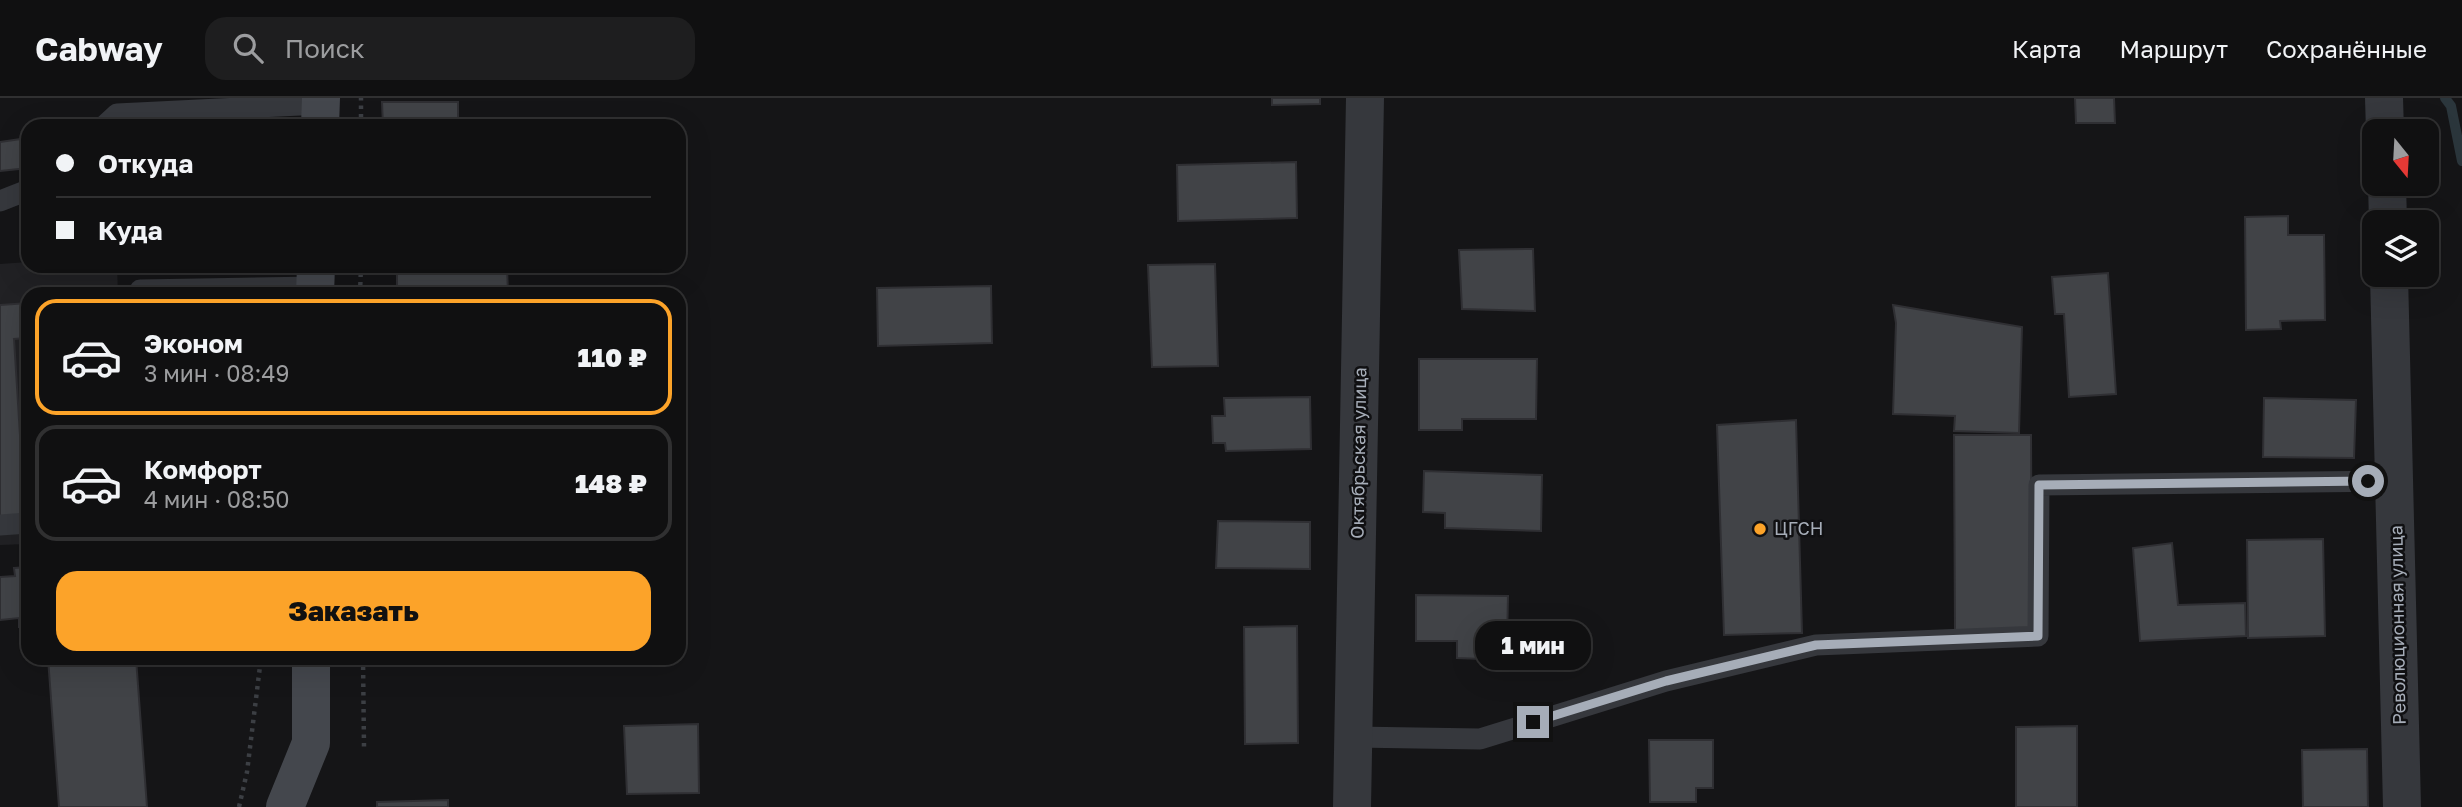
<!DOCTYPE html>
<html lang="ru">
<meta charset="utf-8">
<style>
:root{--surface:#101011;--page:#1e1e1f;--text:#f1f3f6;--muted:#9c9d9f;--line:#303031;--accent:#fca329}
body{margin:0;font-family:"Golos Text",sans-serif;background:var(--page);color:var(--text);height:100vh;display:flex;flex-direction:column;font-size:26px;white-space:nowrap}
*{box-sizing:border-box;margin:0}
p{font-size:23px;color:var(--muted)}
.icon{flex:none;width:38px;height:38px;fill:none;stroke:currentColor;stroke-width:2;stroke-linecap:round;stroke-linejoin:round}
.map{position:relative;flex:1;overflow:hidden}
.side{position:absolute;left:21px;top:189px;width:665px;height:378px;display:flex;flex-direction:column;background:var(--surface);border-radius:21px;box-shadow:0 7px 28px #0002,0 0 0 2px var(--line)}
.side>*{flex:none}
.top-card{position:absolute;left:21px;top:21px;width:665px;height:154px;border-radius:21px;box-shadow:0 7px 28px #0002,0 0 0 2px var(--line);display:grid;align-content:center;height:154px;padding:0 35px;background:var(--surface)}
.needle{width:46px;rotate:162deg}
.tools{position:absolute;left:2362px;top:21px;display:grid;gap:14px}
.tools a{display:grid;place-items:center;width:77px;height:77px;border-radius:14px;background:var(--surface);box-shadow:0 7px 28px #0002,0 0 0 2px var(--line);font-size:35px}
.end{position:absolute;width:32px;height:32px;margin:-16px;border:9px solid #a6adb8;background:#111;box-shadow:0 0 0 4px #111}
.from{border-radius:50%}
.bubble{position:absolute;height:49px;border-radius:21px;background:var(--surface);box-shadow:0 7px 28px #0002,0 0 0 2px var(--line);font-size:23px;font-weight:800;line-height:49px;text-align:center}
.top-card b{display:flex;align-items:center;gap:24px;height:66px;font-size:26px}
.top-card b+b{border-top:2px solid var(--line)}
.top-card i{width:18px;height:18px;background:var(--text)}
ul{padding:12px 0 0;list-style:none}
li{display:flex;align-items:center;gap:21px;height:116px;margin:0 14px 10px;padding:0 21px;border:4px solid var(--line);border-radius:21px}
li div{flex:1}
li b{display:block;font-size:26px}
li em{font-style:normal;font-weight:800}
li.selected{border-color:var(--accent)}
li>.icon{width:63px;height:63px;stroke-width:1.5}
.primary-button{display:flex;gap:14px;margin-top:auto;padding:14px 35px}
.primary-button a{flex:1;height:80px;border-radius:21px;background:var(--accent);color:#111;font-size:28px;font-weight:800;line-height:80px;text-align:center}
header{display:flex;align-items:center;gap:42px;box-sizing:border-box;height:98px;padding:0 35px;background:var(--surface);border-bottom:2px solid var(--line)}
header strong{font-size:33px}
nav{display:flex;gap:38px;margin-inline-start:auto;font-size:24px}
.search{width:490px;height:63px;background:var(--page);display:flex;align-items:center;gap:18px;box-sizing:border-box;padding:0 24px;border-radius:21px;color:var(--muted);font-size:26px}
.map>svg:first-child{display:block}
.built{fill:#212124}
.lines{fill:none;stroke-linecap:round;stroke-linejoin:round}
.stream{stroke:#2b363c;stroke-width:10}
.building{fill:#414347;stroke:#2f2f33;stroke-width:2}
.path{stroke:#3c3f44;stroke-width:4.5;stroke-dasharray:3.5 5;stroke-linecap:butt}
.lane{stroke:#36383d;stroke-width:21}
.street{stroke:#36383d;stroke-width:38}
.secondary{stroke:#44474d;stroke-width:38}
.route{stroke:#a6adb8;stroke-width:9}
.poi-dot{fill:#fca329;stroke:#101012;stroke-width:2.5}
.labels{text-anchor:middle;stroke-width:5;stroke-linejoin:round;paint-order:stroke}
.street-label{font-size:18px;fill:#a6adb8;stroke:#101012}
.poi-label{font-size:18px;fill:#a6adb8;stroke:#101012;text-anchor:start}
</style>
<header>
<strong>Cabway</strong>
<div class="search"><svg class="icon" aria-label="search" viewBox="0 0 24 24"><circle cx="10" cy="10" r="6"/><path d="M15 15l6 6"/></svg>Поиск</div>
<nav><a>Карта</a><a>Маршрут</a><a>Сохранённые</a></nav>
</header>
<div class="map">
<svg width="2462" height="709" viewBox="0 0 2462 709">
<rect width="100%" height="100%" fill="#151517"/>
<!-- built -->
<path class="built" d="M28 164V168H117L118 196H28V446L0 447V166Z"/>
<g class="lines">
<!-- stream -->
<path class="stream" d="M2445 0 2451 8 2462 63"/>
</g>
<!-- building -->
<g class="building">
<path d="M1272 0H1320V6L1272 7Z"/>
<path d="M2075 0H2114L2115 25H2076Z"/>
<path d="M382 4H458V28H383Z"/>
<path d="M28 40V70L0 73V44Z"/>
<path d="M1296 64 1297 120 1178 123 1177 67Z"/>
<path d="M2288 118V137H2324L2325 222 2280 223 2281 231 2246 232 2245 119Z"/>
<path d="M1533 151 1535 213 1462 211 1459 152Z"/>
<path d="M1215 166 1218 268 1152 269 1148 167Z"/>
<path d="M397 168H507L508 196H397Z"/>
<path d="M2108 175 2116 296 2069 299 2064 216H2055L2052 179Z"/>
<path d="M991 188 992 245 878 248 877 190Z"/>
<path d="M28 205V240L14 241 25 417 0 419V207Z"/>
<path d="M1893 207 2022 229 2019 335 1954 333 1955 318 1893 316 1896 225Z"/>
<path d="M1419 261H1537L1536 321H1462V332H1419Z"/>
<path d="M1310 299 1311 351 1226 353 1225 345H1213L1212 318H1225L1224 300Z"/>
<path d="M2264 300 2356 302 2354 360 2263 359Z"/>
<path d="M1796 322 1802 535 1724 537 1717 327Z"/>
<path d="M1954 337H2031L2032 533H1955Z"/>
<path d="M1424 373 1542 377 1541 433 1445 430V415L1423 414Z"/>
<path d="M1218 423 1310 424V471L1216 470Z"/>
<path d="M2323 441 2325 538 2248 540 2247 442Z"/>
<path d="M2172 445 2178 507 2245 505 2246 538 2140 543 2133 450Z"/>
<path d="M28 469V529H19V520L0 522V479L15 478 14 470Z"/>
<path d="M1416 497 1508 498 1507 544H1482V561L1457 560V543H1416Z"/>
<path d="M1297 528 1298 645 1245 646 1244 529Z"/>
<path d="M48 560H136L147 709H59Z"/>
<path d="M698 626 699 695 627 696 624 628Z"/>
<path d="M2077 628V709H2016V629Z"/>
<path d="M1649 642H1713V690H1696V704H1650Z"/>
<path d="M2367 651 2368 709H2303L2302 652Z"/>
<path d="M448 702V709H377V704Z"/>
</g>
<g class="lines">
<!-- path -->
<g class="path">
<path d="M361 28V0"/>
<path d="M360 196 361 168"/>
<path d="M363 560 364 649"/>
<path d="M239 709 247 674 261 560"/>
</g>
<!-- lane -->
<g class="lane">
<path d="M104 28 117 16 321 6"/>
<path d="M0 103 28 92"/>
<path d="M140 196V192L316 189"/>
<path d="M0 427 28 425"/>
<path d="M1354 639 1480 641 1666 583 1816 547 2038 538 2039 387 2395 383"/>
</g>
<!-- street -->
<g class="street">
<path d="M2384 0 2385 33"/>
<path d="M2387 86 2388 124"/>
<path d="M2389 177 2402 709"/>
<path d="M1352 709 1365 0"/>
</g>
<!-- secondary -->
<g class="secondary">
<path d="M320 28 321 0"/>
<path d="M315 196 316 168"/>
<path d="M285 709 311 645V560"/>
</g>
</g>
<g class="lines">
<!-- route -->
<path class="route" d="M1533 624 1666 583 1816 547 2038 538 2039 387 2368 383"/>
</g>
<!-- markers -->
<circle class="poi-dot" cx="1760" cy="431" r="7"/>
<g class="labels">
<!-- street labels -->
<g class="street-label">
<text transform="translate(1359 355) rotate(-89)" y="6">Октябрьская улица</text>
<text transform="translate(2398 527) rotate(-91)" y="6">Революционная улица</text>
</g>
<!-- poi labels -->
<g class="poi-label">
<text x="1774" y="437">ЦГСН</text>
</g>
</g>
</svg>
<div class="tools">
<a><svg class="needle" viewBox="-14 -14 28 28"><path d="M0-13l5 13h-10z" fill="#e53935"/><path d="M0 13l5-13h-10z" fill="#9c9d9f"/></svg></a>
<a><svg class="icon" aria-label="layers" viewBox="0 0 24 24"><path d="M12 4l9 5-9 5-9-5zM3 14l9 5 9-5"/></svg></a>
</div>
<i class="end from" style="left:2368px;top:383px"></i>
<i class="end" style="left:1533px;top:624px"></i>
<div class="bubble" style="left:1475px;top:523px;width:116px">1 мин</div>
<div class="top-card">
<b><i class="from"></i>Откуда</b>
<b><i></i>Куда</b>
</div>
<section class="side">
<ul>
<li class="selected"><svg class="icon" aria-label="car" viewBox="0 0 24 24"><path d="M5 17H2v-5l4-1 3-4h7l3 4 3 1v5h-3M9 17h6M6 11h13"/><circle cx="7" cy="17" r="2"/><circle cx="17" cy="17" r="2"/></svg><div><b>Эконом</b><p>3 мин · 08:49</p></div><em>110 ₽</em></li>
<li><svg class="icon" aria-label="car" viewBox="0 0 24 24"><path d="M5 17H2v-5l4-1 3-4h7l3 4 3 1v5h-3M9 17h6M6 11h13"/><circle cx="7" cy="17" r="2"/><circle cx="17" cy="17" r="2"/></svg><div><b>Комфорт</b><p>4 мин · 08:50</p></div><em>148 ₽</em></li>
</ul>
<div class="primary-button"><a>Заказать</a></div>
</section>
</div>
